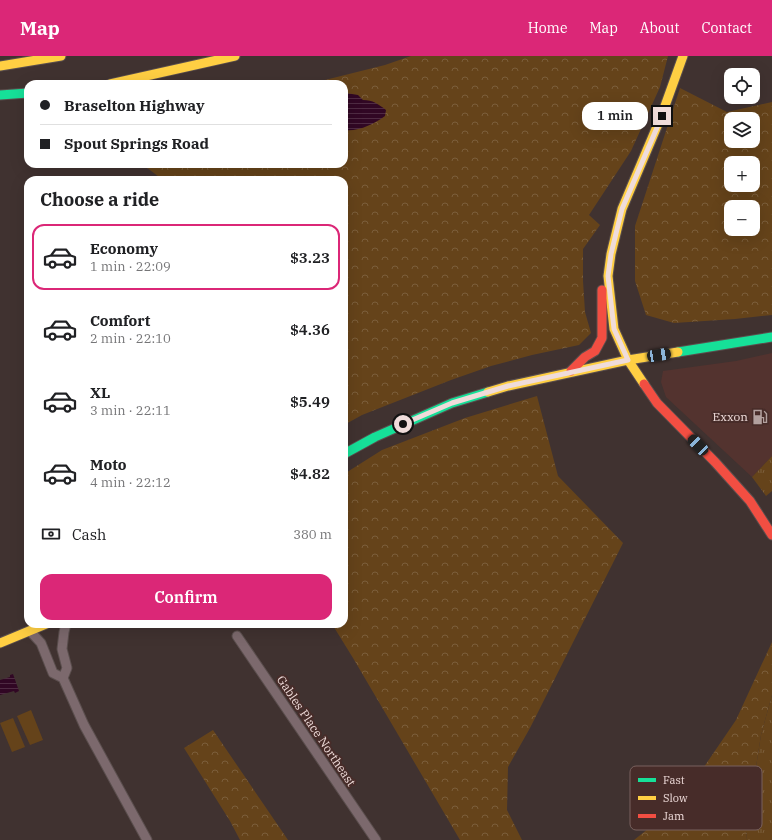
<!DOCTYPE html>
<meta charset="utf-8">
<style>
:root{--surface:#fff;--page:#f6f6f6;--text:#202124;--muted:#757577;--line:#e0e0e0;--accent:#db2777}
body{margin:0;font-family:"IBM Plex Serif",serif;background:var(--page);color:var(--text);height:100vh;display:flex;flex-direction:column;font-size:15px;white-space:nowrap}
*{box-sizing:border-box;margin:0}
p{font-size:13px;color:var(--muted)}
.icon{flex:none;width:22px;height:22px;fill:none;stroke:currentColor;stroke-width:2;stroke-linecap:round;stroke-linejoin:round}
.map{position:relative;flex:1;overflow:hidden}
.side{position:absolute;left:24px;top:120px;width:324px;height:452px;display:flex;flex-direction:column;background:var(--surface);border-radius:12px;box-shadow:0 4px 16px #0002}
.side>*{flex:none}
.top-card{position:absolute;left:24px;top:24px;width:324px;height:88px;border-radius:12px;box-shadow:0 4px 16px #0002;display:grid;align-content:center;height:88px;padding:0 16px;background:var(--surface)}
.buttons{position:absolute;left:724px;top:12px;display:grid;gap:8px}
.buttons a{display:grid;place-items:center;width:36px;height:36px;border-radius:8px;background:var(--surface);box-shadow:0 4px 16px #0002;font-size:20px}
.end{position:absolute;width:18px;height:18px;margin:-9px;border:5px solid #efdcda;background:#111;box-shadow:0 0 0 2px #111}
.from{border-radius:50%}
.bubble{position:absolute;height:28px;border-radius:12px;background:var(--surface);box-shadow:0 4px 16px #0002;font-size:13px;font-weight:600;line-height:28px;text-align:center}
.car{position:absolute;width:12px;height:24px;margin:-12px -6px;border-radius:5px;box-shadow:0 0 3px 1px #0007;background:linear-gradient(#222 24%,#8ab4d8 0 40%,#222 0 76%,#8ab4d8 0 86%,#222 0)}
.top-card b{display:flex;align-items:center;gap:14px;height:38px;font-size:15px}
.top-card b+b{border-top:1px solid var(--line)}
.top-card i{width:10px;height:10px;background:var(--text)}
ul{padding:0;list-style:none}
li{display:flex;align-items:center;gap:12px;height:66px;margin:0 8px 6px;padding:0 8px;border:2px solid transparent;border-radius:12px}
li div{flex:1}
li b{display:block;font-size:15px}
li em{font-style:normal;font-weight:600}
li.on{border-color:var(--accent)}
li>.icon{width:36px;height:36px;stroke-width:1.5}
h2{padding:0 16px;font-size:18px;line-height:48px}
.pay{display:flex;align-items:center;gap:10px;height:44px;padding:0 16px;font-size:15px}
.pay p{margin-inline-start:auto}
.button{display:flex;gap:8px;margin-top:auto;padding:8px 16px}
.button a{flex:1;height:46px;border-radius:12px;background:var(--accent);color:#fff;font-size:16px;font-weight:600;line-height:46px;text-align:center}
header{display:flex;align-items:center;gap:24px;box-sizing:border-box;height:56px;padding:0 20px;background:var(--accent);color:#fff}
header strong{font-size:19px}
nav{display:flex;gap:22px;margin-inline-start:auto;font-size:14px}
.map>svg:first-child{display:block}
.built{fill:#53332f}
.grass{fill:url(#grass-tufts)}
.forest{fill:url(#forest-crowns);fill-rule:evenodd}
.park{fill:#65431a}
.water{fill:url(#water-rules)}
.lines{fill:none;stroke-linecap:round;stroke-linejoin:round}
.street-casing{stroke:#5a4e4d;stroke-width:11}
.fast-casing{stroke:#5a4e4d;stroke-width:11}
.slow-casing{stroke:#5a4e4d;stroke-width:11}
.jam-casing{stroke:#5a4e4d;stroke-width:11}
.street{stroke:#7c696d;stroke-width:9}
.fast{stroke:#16e098;stroke-width:9}
.slow{stroke:#ffcf43;stroke-width:9}
.jam{stroke:#f24e42;stroke-width:9}
.route{stroke:#efdcda;stroke-width:5}
.labels{text-anchor:middle;stroke-width:4;stroke-linejoin:round;paint-order:stroke}
.poi-label{font-size:12px;fill:#efdcda;stroke:#472c29;text-anchor:end}
.street-label{font-size:12px;fill:#efdcda;stroke:#472c29}
.key{fill:#472c29;stroke:#79615e;stroke-width:1}
.key-label{font-size:11px;fill:#efdcda}
</style>
<header>
<strong>Map</strong>
<nav><a>Home</a><a>Map</a><a>About</a><a>Contact</a></nav>
</header>
<div class="map">
<svg width="772" height="784" viewBox="0 0 772 784">
<defs>
<pattern id="grass-tufts" width="24" height="20" patternUnits="userSpaceOnUse"><rect width="24" height="20" fill="#65431a"/><path d="M3 7l-1-3M5 7V3M7 7l1-3M15 17l-1-3M17 17v-4M19 17l1-3" fill="none" stroke="#7b5e3b"/></pattern>
<pattern id="forest-crowns" width="20" height="18" patternUnits="userSpaceOnUse"><rect width="20" height="18" fill="#65431a"/><path d="M2 6a3 3 0 1 1 6 0M12 15a3 3 0 1 1 6 0" fill="none" stroke="#7b5e3b"/></pattern>
<pattern id="water-rules" width="6" height="5" patternUnits="userSpaceOnUse"><rect width="6" height="5" fill="#310724"/><path d="M0 2.5h6" fill="none" stroke="#4f2b43"/></pattern>
</defs>
<rect width="100%" height="100%" fill="#403230"/>
<!-- built -->
<path class="built" d="M772 297V400L752 421 666 341 661 326 663 315 736 305Z"/>
<!-- grass -->
<g class="grass">
<path d="M772 400V435L766 440 752 421Z"/>
<path d="M772 639V784H746L750 749 761 679Z"/>
</g>
<!-- forest -->
<g class="forest">
<path d="M411 0H668L660 31 631 95 589 159 600 169 583 193V225L585 256 591 277 579 289 532 299 491 310 451 324 362 359 344 369V124H163L142 108H344V28H309L385 9Z"/>
<path d="M680 32 727 56 772 46V259L735 263 674 267 646 259 635 225V170ZM731 63H753V85H731ZM731 107H753V129H731ZM731 151H753V173H731Z"/>
<path d="M537 340 558 420 623 487 530 672 508 711 507 754 522 784H460L353 602 332 568H344V418L382 394 465 362Z"/>
<path d="M772 586V639L761 679 750 749 746 784H634L678 749 736 664Z"/>
<path d="M213 674 288 784H240L230 765 184 692Z"/>
</g>
<!-- park -->
<g class="park">
<path d="M31 654 43 684 30 689 17 660Z"/>
<path d="M13 662 25 691 12 696 0 667Z"/>
</g>
<!-- water -->
<g class="water">
<path d="M346 37 358 39 363 44C373 44 378 48 386 54L385 60C374 68 358 76 344 74V40Z"/>
<path d="M13 618 19 635 15 637 14 635 0 639V624L10 621V619Z"/>
</g>
<g class="lines">
<!-- street casing -->
<g class="street-casing">
<g id="street">
<path d="M30 575 41 587 53 617 63 622 84 669 147 784"/>
<path d="M237 580 376 784"/>
<path d="M63 622 67 612 62 593 64 576 66 568"/>
</g>
</g>
<!-- fast casing -->
<g class="fast-casing">
<g id="fast">
<path d="M0 39 28 37"/>
<path d="M678 296 772 281"/>
<path d="M344 398 375 381 452 347 488 336"/>
</g>
</g>
<!-- slow casing -->
<g class="slow-casing">
<g id="slow">
<path d="M0 10 61 0"/>
<path d="M110 28 235 0"/>
<path d="M644 328 628 304 614 273 608 220 611 198 622 153 661 61 683 0"/>
<path d="M488 336 508 330 628 304 678 296"/>
<path d="M0 587 46 568"/>
</g>
</g>
<!-- jam casing -->
<g class="jam-casing">
<g id="jam">
<path d="M571 315 585 301 595 295 602 282V234"/>
<path d="M644 328 657 347 715 406 750 445 772 479"/>
</g>
</g>
<!-- street -->
<use href="#street" class="street"/>
<!-- fast -->
<use href="#fast" class="fast"/>
<!-- slow -->
<use href="#slow" class="slow"/>
<!-- jam -->
<use href="#jam" class="jam"/>
</g>
<g class="lines">
<!-- route -->
<path class="route" d="M403 368 452 347 508 330 628 304 614 273 608 220 611 198 622 153 662 60"/>
</g>
<!-- icons -->
<defs>
<g id="fuel-bare" transform="scale(1.2)"><path d="M-5.5-6h7V0h2V4h1.3V-2.5L3-4.5l.8-.8L6-3V5H2.5V1h-1V6h-7ZM-4.2-4.7v3.2H.2V-4.7Z" fill="#b2a09e" stroke="#472c29" stroke-width="2.5" paint-order="stroke"/></g>
</defs>
<g fill-rule="evenodd">
<use href="#fuel-bare" x="760" y="361"/>
</g>
<g class="labels">
<!-- poi labels -->
<g class="poi-label">
<text x="748" y="365">Exxon</text>
</g>
<!-- street labels -->
<g class="street-label">
<text transform="translate(316 675) rotate(56)" y="4">Gables Place Northeast</text>
</g>
</g>
<!-- legend -->
<rect x="630" y="710" width="132" height="64" rx="6" class="key"/>
<rect x="638" y="722" width="18" height="4" fill="#16e098"/>
<rect x="638" y="740" width="18" height="4" fill="#ffcf43"/>
<rect x="638" y="758" width="18" height="4" fill="#f24e42"/>
<g class="key-label">
<text x="663" y="728">Fast</text>
<text x="663" y="746">Slow</text>
<text x="663" y="764">Jam</text>
</g>
</svg>
<div class="buttons">
<a><svg class="icon" aria-label="locate" viewBox="0 0 24 24"><circle cx="12" cy="12" r="6"/><path d="M12 2v4M12 18v4M2 12h4M18 12h4"/></svg></a>
<a><svg class="icon" aria-label="layers" viewBox="0 0 24 24"><path d="M12 4l9 5-9 5-9-5zM3 14l9 5 9-5"/></svg></a>
<a>+</a>
<a>−</a>
</div>
<i class="end from" style="left:403px;top:368px"></i>
<i class="end" style="left:662px;top:60px"></i>
<div class="bubble" style="left:582px;top:46px;width:66px">1 min</div>
<i class="car" style="left:659px;top:299px;rotate:81deg"></i>
<i class="car" style="left:698px;top:389px;rotate:316deg"></i>
<div class="top-card">
<b><i class="from"></i>Braselton Highway</b>
<b><i></i>Spout Springs Road</b>
</div>
<section class="side">
<h2>Choose a ride</h2>
<ul>
<li class="on"><svg class="icon" aria-label="car" viewBox="0 0 24 24"><path d="M5 17H2v-5l4-1 3-4h7l3 4 3 1v5h-3M9 17h6M6 11h13"/><circle cx="7" cy="17" r="2"/><circle cx="17" cy="17" r="2"/></svg><div><b>Economy</b><p>1 min · 22:09</p></div><em>$3.23</em></li>
<li><svg class="icon" aria-label="car" viewBox="0 0 24 24"><path d="M5 17H2v-5l4-1 3-4h7l3 4 3 1v5h-3M9 17h6M6 11h13"/><circle cx="7" cy="17" r="2"/><circle cx="17" cy="17" r="2"/></svg><div><b>Comfort</b><p>2 min · 22:10</p></div><em>$4.36</em></li>
<li><svg class="icon" aria-label="car" viewBox="0 0 24 24"><path d="M5 17H2v-5l4-1 3-4h7l3 4 3 1v5h-3M9 17h6M6 11h13"/><circle cx="7" cy="17" r="2"/><circle cx="17" cy="17" r="2"/></svg><div><b>XL</b><p>3 min · 22:11</p></div><em>$5.49</em></li>
<li><svg class="icon" aria-label="car" viewBox="0 0 24 24"><path d="M5 17H2v-5l4-1 3-4h7l3 4 3 1v5h-3M9 17h6M6 11h13"/><circle cx="7" cy="17" r="2"/><circle cx="17" cy="17" r="2"/></svg><div><b>Moto</b><p>4 min · 22:12</p></div><em>$4.82</em></li>
</ul>
<div class="pay"><svg class="icon" aria-label="cash" viewBox="0 0 24 24"><path d="M3 7h18v10H3z"/><circle cx="12" cy="12" r="2"/></svg>Cash<p>380 m</p></div>
<div class="button"><a>Confirm</a></div>
</section>
</div>
